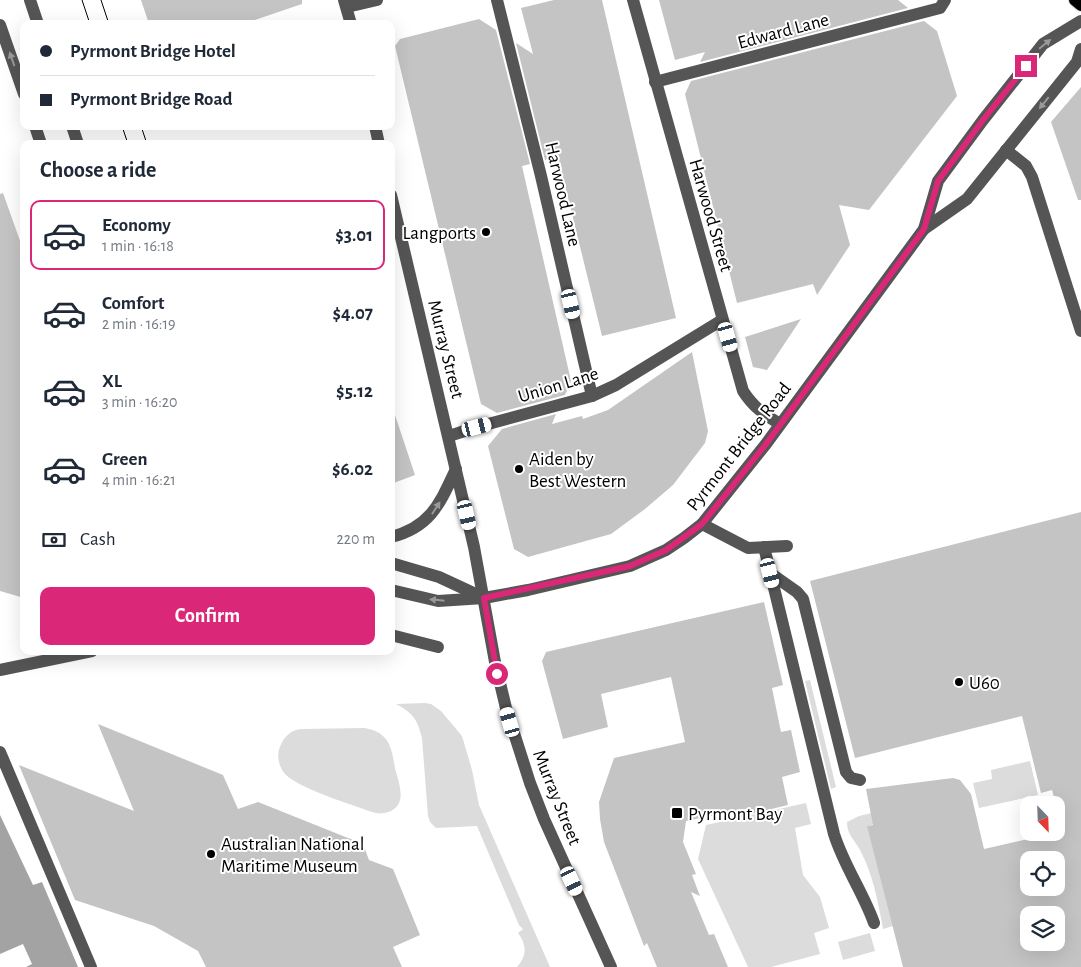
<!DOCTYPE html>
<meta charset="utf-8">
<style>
:root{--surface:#fff;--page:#f6f6f7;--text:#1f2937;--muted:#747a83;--line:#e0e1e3;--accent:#db2777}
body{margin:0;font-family:"Alegreya Sans",sans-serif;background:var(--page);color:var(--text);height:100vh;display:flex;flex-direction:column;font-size:19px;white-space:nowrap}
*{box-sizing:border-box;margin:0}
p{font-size:16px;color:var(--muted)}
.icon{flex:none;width:28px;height:28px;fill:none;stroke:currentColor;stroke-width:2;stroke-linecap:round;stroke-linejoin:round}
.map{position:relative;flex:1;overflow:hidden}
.sheet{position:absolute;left:20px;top:140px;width:375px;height:515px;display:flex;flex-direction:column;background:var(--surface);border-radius:10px;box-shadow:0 5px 20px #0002}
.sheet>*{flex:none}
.top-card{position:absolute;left:20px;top:20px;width:375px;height:110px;border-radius:10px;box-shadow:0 5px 20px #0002;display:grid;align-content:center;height:110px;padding:0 20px;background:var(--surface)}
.needle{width:32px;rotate:157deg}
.tools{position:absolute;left:1020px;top:796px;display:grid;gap:10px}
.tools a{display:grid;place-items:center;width:45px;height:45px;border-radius:10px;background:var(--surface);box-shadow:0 5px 20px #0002;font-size:25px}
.end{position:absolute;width:22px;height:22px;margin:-11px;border:6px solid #db2777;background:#fff;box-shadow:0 0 0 2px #fff}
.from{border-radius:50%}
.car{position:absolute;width:15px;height:30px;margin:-15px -8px;border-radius:6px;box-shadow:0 0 4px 1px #0007;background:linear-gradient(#fff 24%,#345 0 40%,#fff 0 76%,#345 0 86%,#fff 0)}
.top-card b{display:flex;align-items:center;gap:18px;height:48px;font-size:19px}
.top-card b+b{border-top:1px solid var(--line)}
.top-card i{width:12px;height:12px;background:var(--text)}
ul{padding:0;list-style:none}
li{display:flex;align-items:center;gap:15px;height:70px;margin:0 10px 8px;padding:0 10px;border:2px solid transparent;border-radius:10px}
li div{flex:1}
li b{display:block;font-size:19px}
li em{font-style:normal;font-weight:700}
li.current{border-color:var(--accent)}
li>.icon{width:45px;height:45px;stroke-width:1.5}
h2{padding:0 20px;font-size:22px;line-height:60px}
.pay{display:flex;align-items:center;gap:12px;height:55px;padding:0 20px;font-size:19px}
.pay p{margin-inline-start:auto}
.button{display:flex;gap:10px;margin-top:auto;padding:10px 20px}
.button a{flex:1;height:58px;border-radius:10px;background:var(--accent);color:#fff;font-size:20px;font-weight:700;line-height:58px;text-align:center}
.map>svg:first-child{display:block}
.green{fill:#dcdcdc}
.water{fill:#a3a3a3}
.pier{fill:#fff}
.building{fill:#c4c4c4;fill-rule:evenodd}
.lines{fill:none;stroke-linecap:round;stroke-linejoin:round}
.major-casing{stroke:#dbdbdb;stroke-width:14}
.minor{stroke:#555;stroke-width:12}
.major{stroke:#000;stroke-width:12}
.tram{stroke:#000;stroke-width:1}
.oneway{fill:#999}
.route{stroke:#db2777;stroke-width:6}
.poi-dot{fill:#000;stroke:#fff;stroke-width:2}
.labels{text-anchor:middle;stroke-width:4;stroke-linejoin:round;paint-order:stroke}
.street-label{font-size:19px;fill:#000;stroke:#fff}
.poi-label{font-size:19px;fill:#000;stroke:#fff;text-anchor:start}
</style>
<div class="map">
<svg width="1081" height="967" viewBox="0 0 1081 967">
<rect width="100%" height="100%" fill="#fff"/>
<!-- green -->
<g class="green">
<path d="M810 680 836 787 831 789 805 681Z"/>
<path d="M425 703 431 704 441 711 462 736 472 770 479 805 550 967H517C527 956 527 945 518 933L523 929 519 925 477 826 436 828 430 822 428 816 422 738C417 719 414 714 396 704Z"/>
<path d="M364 728C372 729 380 732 385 738 392 746 393 758 395 768 398 781 408 803 391 811 384 814 378 814 372 812 350 804 301 789 286 775 279 768 276 756 280 747 284 736 292 729 303 729Z"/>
<path d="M1030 761 1038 795 979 808 973 783 992 779 991 770Z"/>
<path d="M806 803 811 824 795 828 803 875 820 897 829 928 814 933 820 954 771 967H748L698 859 706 825Z"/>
<path d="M872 813 874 824 868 826 893 926 883 929C878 902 873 874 860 850 854 839 847 835 847 822L859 816Z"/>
<path d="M870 933 875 951 843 960 838 942Z"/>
</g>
<!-- water -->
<path class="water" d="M0 815 33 885 42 882 78 967H0Z"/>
<!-- pier -->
<path class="pier" d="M23 944 32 964 26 967H0V954Z"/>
<!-- building -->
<g class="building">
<path d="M141 0H302V4L243 24H149Z"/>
<path d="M554 0H602L676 318 602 336 558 157 545 160 516 43 533 54 521 8Z"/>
<path d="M659 0H898L908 8 700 62 705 52 675 60Z"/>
<path d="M479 19 496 30 530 164 522 166 571 381 565 395 497 413 481 404 395 46 400 39Z"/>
<path d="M924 21 937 31 957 96 869 210 839 205 850 245 817 295 813 284 737 303 685 94 691 81Z"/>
<path d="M1081 87V200H1078L1051 122Z"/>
<path d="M3 193 24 252V598L0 591V194Z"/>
<path d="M801 319 767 370 753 367 745 337Z"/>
<path d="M692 352 708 431 705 443 673 485 645 509 611 534 528 557 514 549 488 446 502 429 556 414 552 424 582 416 583 419 608 410Z"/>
<path d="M395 415 415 475 391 484V416Z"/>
<path d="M1081 512V967H903L867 826 873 825 866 789 953 778 960 780 971 794 984 849 1063 831 1052 790 1041 793 1022 716 855 758 810 581ZM1029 860H1056V888H1029ZM1029 915H1056V942H1029Z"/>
<path d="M764 602 783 685 772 688 781 732 791 730 800 772 782 777 788 805 751 814 750 808 686 821 683 842 696 874 692 875 700 896 691 892 709 935 714 934 728 967H657L647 943 644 946 604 842 600 819 599 802 614 758 685 742 671 677 601 694 608 727 563 739 542 661 546 652Z"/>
<path d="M98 724 223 775 238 809 258 802 363 844 369 860 393 869 420 935 393 947 402 967H206L198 951 154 926 75 900 19 765 134 811Z"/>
</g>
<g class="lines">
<!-- major casing -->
<g class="major-casing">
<path id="major" d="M1075 0 1081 5"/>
</g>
<!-- minor -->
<g class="minor">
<path d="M30 0 38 24"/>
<path d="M344 0 351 24"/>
<path d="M497 0 541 176 592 396"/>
<path d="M633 0 743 391C754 408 764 414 780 424"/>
<path d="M347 7 377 0"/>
<path d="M0 25 24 94"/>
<path d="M655 82 940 8 945 0"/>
<path d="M35 126 41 144"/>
<path d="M72 126 78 144"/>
<path d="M375 126 379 144"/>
<path d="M1006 150 1026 166 1032 177 1081 331"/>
<path d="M391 195 474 547 495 662 506 708 530 783 544 819 611 967"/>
<path d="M924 229 938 181 983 120 1043 44 1081 21"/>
<path d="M449 436 477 427 592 396 616 385 722 320"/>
<path d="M702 524 748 548 787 546"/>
<path d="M391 537C431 527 440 503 456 469"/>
<path d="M764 547 834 834C844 866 863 892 874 923"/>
<path d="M391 563 439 577 482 597"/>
<path d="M770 573 797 592 803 599 846 772 851 778 860 780"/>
<path d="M391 590 438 601 484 598 528 590 630 566 666 550 684 538 702 524 766 444 924 229 967 199 1077 62 1081 49"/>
<path d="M391 635 438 647"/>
<path d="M0 670 92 651"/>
<path d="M0 752 91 967"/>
</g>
<!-- major -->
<use href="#major" class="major"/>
<!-- tram -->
<g class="tram">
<path d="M82 0 90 24"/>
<path d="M101 0 109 24"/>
<path d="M122 126 128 144"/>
<path d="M141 126 147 144"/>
</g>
</g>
<!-- one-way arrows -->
<defs><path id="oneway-solid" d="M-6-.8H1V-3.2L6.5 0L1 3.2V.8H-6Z" transform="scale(1.25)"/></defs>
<g class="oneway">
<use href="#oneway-solid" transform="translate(1045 44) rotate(-39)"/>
<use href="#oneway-solid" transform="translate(12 59) rotate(-109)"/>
<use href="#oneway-solid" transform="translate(1044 103) rotate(129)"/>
<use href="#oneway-solid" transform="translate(436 508) rotate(-57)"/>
<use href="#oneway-solid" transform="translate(437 600) rotate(-174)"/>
</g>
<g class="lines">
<!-- route -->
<path class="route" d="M497 674 484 598 630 566 666 550 702 524 766 444 924 229 938 181 983 120 1026 66"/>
</g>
<!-- markers -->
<g class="poi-dot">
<circle cx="486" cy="232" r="5"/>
<circle cx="519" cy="469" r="5"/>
<circle cx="959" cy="682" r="5"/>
<rect x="671" y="807" width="12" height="12" rx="2.5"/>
<circle cx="211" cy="854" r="5"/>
</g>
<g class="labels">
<!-- street labels -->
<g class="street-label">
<text transform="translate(783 30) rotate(-15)" y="7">Edward Lane</text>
<text transform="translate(564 194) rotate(77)" y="7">Harwood Lane</text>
<text transform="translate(712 215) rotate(74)" y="7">Harwood Street</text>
<text transform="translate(447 349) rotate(76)" y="7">Murray Street</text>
<text transform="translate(558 384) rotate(-17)" y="7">Union Lane</text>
<text transform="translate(738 446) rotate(-52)" y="7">Pyrmont Bridge Road</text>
<text transform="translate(558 797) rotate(68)" y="7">Murray Street</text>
</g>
<!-- poi labels -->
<g class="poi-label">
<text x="476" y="239" text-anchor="end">Langports</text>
<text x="529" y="465">Aiden by<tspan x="529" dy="22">Best Western</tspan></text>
<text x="969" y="689">U60</text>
<text x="688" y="820">Pyrmont Bay</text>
<text x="221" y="850">Australian National<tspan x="221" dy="22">Maritime Museum</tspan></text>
</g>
</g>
</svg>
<div class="tools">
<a><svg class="needle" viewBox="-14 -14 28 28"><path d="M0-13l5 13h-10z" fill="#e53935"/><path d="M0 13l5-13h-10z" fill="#747a83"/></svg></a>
<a><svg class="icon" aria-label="locate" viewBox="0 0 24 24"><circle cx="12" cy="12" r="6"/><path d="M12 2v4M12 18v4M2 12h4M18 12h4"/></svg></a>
<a><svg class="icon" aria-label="layers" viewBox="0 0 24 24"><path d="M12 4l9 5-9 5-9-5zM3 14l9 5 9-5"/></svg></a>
</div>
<i class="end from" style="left:497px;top:674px"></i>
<i class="end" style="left:1026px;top:66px"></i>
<i class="car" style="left:571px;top:304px;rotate:167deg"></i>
<i class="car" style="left:728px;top:337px;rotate:164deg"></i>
<i class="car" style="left:477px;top:427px;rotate:76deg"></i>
<i class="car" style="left:467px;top:515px;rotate:167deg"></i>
<i class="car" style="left:770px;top:573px;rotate:166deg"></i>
<i class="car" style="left:510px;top:722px;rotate:344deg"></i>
<i class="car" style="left:572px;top:881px;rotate:155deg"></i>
<div class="top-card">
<b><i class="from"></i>Pyrmont Bridge Hotel</b>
<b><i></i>Pyrmont Bridge Road</b>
</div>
<section class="sheet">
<h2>Choose a ride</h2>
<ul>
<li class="current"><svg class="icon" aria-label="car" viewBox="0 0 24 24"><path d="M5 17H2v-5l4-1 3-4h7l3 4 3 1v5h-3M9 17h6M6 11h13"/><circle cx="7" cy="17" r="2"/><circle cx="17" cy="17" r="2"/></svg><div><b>Economy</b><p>1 min · 16:18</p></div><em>$3.01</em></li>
<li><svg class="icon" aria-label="car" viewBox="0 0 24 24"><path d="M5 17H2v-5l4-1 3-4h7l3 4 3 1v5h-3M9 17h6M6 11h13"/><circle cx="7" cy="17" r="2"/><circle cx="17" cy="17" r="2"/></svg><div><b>Comfort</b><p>2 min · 16:19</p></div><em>$4.07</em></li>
<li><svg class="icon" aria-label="car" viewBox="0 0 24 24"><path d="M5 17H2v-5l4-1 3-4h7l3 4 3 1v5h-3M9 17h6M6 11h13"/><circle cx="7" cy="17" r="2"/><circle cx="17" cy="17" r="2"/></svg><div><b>XL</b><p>3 min · 16:20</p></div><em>$5.12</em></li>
<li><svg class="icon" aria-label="car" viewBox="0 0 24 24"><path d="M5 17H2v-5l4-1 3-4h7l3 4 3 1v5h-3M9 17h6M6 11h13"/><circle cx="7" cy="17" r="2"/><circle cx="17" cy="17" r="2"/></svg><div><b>Green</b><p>4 min · 16:21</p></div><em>$6.02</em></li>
</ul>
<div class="pay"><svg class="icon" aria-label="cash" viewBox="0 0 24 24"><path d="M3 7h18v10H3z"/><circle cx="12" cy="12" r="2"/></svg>Cash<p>220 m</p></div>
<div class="button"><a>Confirm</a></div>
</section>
</div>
